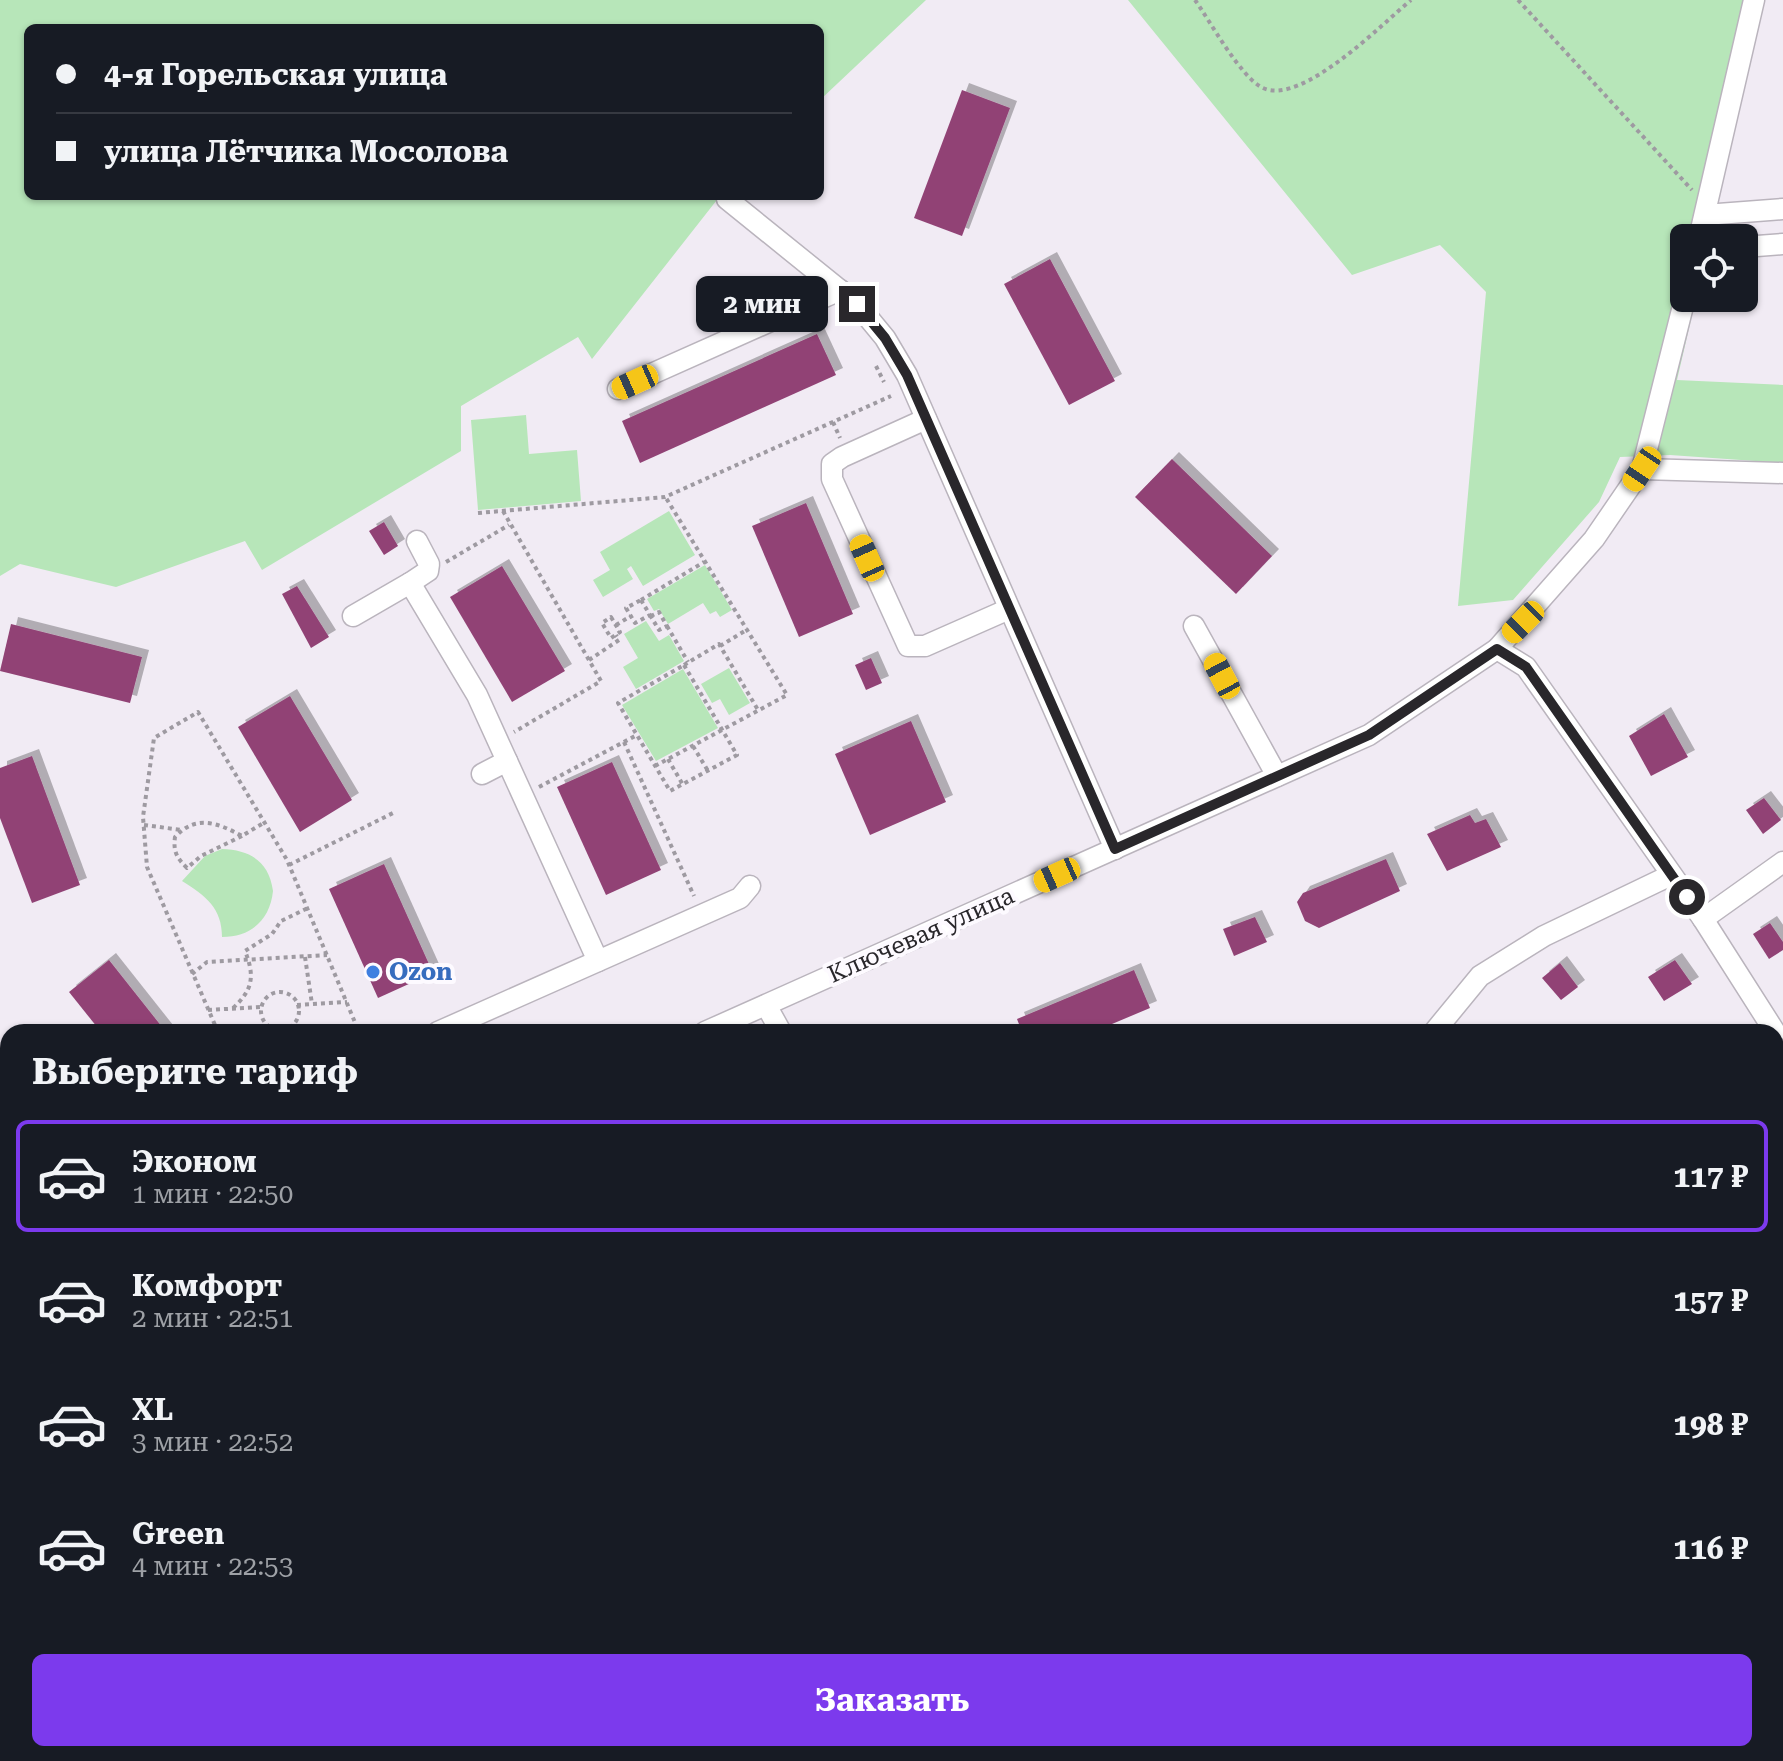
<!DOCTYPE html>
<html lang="ru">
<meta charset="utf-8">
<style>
:root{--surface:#171b24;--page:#242831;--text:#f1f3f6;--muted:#9ea1a6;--line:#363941;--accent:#7c3aed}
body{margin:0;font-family:"Roboto Serif",serif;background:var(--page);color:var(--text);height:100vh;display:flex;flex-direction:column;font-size:30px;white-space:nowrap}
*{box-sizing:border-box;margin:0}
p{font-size:26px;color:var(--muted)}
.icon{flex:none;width:44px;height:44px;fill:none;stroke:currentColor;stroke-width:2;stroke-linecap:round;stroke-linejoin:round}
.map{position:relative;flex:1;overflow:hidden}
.sheet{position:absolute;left:0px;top:1024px;width:1784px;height:738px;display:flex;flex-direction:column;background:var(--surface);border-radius:24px 24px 0 0;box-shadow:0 2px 6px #0004}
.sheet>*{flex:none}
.guide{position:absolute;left:24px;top:24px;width:800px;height:176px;border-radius:12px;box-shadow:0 2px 6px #0004;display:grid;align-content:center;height:176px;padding:0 32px;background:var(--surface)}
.controls{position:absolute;left:1670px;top:224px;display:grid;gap:16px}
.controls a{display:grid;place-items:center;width:88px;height:88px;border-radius:12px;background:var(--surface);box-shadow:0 2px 6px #0004;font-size:40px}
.end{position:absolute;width:36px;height:36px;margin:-18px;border:10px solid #29272b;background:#fff;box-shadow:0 0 0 4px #fff}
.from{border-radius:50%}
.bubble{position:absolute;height:56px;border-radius:12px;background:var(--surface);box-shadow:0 2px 6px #0004;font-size:26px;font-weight:700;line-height:56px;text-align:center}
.car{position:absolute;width:24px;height:48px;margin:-24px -12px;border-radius:10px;box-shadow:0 0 6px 2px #0007;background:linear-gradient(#f5c518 24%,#345 0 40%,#f5c518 0 76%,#345 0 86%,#f5c518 0)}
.guide b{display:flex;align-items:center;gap:28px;height:76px;font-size:30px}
.guide b+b{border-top:2px solid var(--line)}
.guide i{width:20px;height:20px;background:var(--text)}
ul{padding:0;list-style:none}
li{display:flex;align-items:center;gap:24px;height:112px;margin:0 16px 12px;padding:0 16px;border:4px solid transparent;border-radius:12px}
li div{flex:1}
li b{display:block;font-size:30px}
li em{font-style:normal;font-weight:700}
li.on{border-color:var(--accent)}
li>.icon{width:72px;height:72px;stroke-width:1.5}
h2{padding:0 32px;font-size:36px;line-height:96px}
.cta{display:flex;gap:16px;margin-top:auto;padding:16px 32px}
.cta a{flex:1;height:92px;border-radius:12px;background:var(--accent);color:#fff;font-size:32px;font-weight:700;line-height:92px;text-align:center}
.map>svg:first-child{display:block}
.green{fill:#b7e6b9}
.building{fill:#914375;filter:url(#shadow)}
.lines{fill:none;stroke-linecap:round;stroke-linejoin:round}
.minor-casing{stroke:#bab4bd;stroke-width:23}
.path{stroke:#9e9aa1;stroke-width:4;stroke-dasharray:4 4;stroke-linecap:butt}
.minor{stroke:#fff;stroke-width:20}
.route{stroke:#29272b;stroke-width:10}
.shop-dot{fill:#3f7fe0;stroke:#fdfaff;stroke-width:3}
.labels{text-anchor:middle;stroke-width:8;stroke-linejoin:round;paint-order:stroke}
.street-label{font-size:24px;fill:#29272b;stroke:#fdfaff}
.shop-label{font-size:24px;font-weight:bold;fill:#366cbe;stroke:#fdfaff;text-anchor:start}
</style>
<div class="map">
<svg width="1783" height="1761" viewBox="0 0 1783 1761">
<defs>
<filter id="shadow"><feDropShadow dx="7" dy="-7" stdDeviation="0" flood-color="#0004"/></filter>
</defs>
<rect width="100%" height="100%" fill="#f1ebf4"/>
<!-- green -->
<g class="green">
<path d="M0 0H926L820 100V28H28V196H720L592 359 578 337 461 406V451L262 570 245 541 116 587 20 564 0 576Z"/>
<path d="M1128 0H1765L1710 238H1684V298H1696L1677 380 1783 385V463L1670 455 1620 457 1599 502 1513 600 1458 606 1486 292 1440 245 1352 275Z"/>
<path d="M526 415 529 454 577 450 581 501 478 510 471 420Z"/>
<path d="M669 511 695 555 643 586 631 566 627 569 633 579 603 597 593 580 610 570 600 552Z"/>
<path d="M705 565 732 610 720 617 716 611 710 614 703 603 668 624 659 609 654 611 647 599Z"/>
<path d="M646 621 659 641 669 635 684 661 636 689 623 667 638 658 624 634Z"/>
<path d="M729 668 750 703 729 715 720 699 712 703 701 684Z"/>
<path d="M683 669 718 728 656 761 622 705Z"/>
<path d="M222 849C250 850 269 861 273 891 270 920 251 937 222 937 222 908 206 896 182 881L205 856Z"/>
<path d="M0 1690 8 1695V1754H93L103 1761H0Z"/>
<path d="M134 1754H392L403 1761H130Z"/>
</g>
<!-- building -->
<g class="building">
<path d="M962 90 1010 108 962 236 914 218Z"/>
<path d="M1050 259 1115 381 1069 405 1004 284Z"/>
<path d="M817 334 836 375 640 463 622 421Z"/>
<path d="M1172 459 1272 556 1236 594 1135 497Z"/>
<path d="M806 503 853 614 799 637 752 526Z"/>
<path d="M384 522 398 546 384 555 369 531Z"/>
<path d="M502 566 565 671 512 702 450 597Z"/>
<path d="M297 586 329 637 311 648 282 594Z"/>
<path d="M11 624 142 657 130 703 0 671Z"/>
<path d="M871 658 882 683 866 690 855 665Z"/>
<path d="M290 696 352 800 300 832 238 727Z"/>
<path d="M1664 714 1688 757 1651 776 1629 736Z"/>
<path d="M911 721 946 802 870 835 835 754Z"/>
<path d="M32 756 80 885 32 903 0 818V768Z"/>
<path d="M612 762 661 870 606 895 557 787Z"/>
<path d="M1764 798 1781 820 1763 834 1746 810Z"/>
<path d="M1470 815 1475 823 1486 819 1501 847 1447 871 1427 834Z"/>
<path d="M1386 859 1400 891 1319 928 1305 921 1297 902 1303 893Z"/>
<path d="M384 864 433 973 378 998 329 889Z"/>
<path d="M1255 917 1267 942 1234 956 1223 929Z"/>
<path d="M1770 923 1783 942V950L1769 959 1753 934Z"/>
<path d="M109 960 166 1032H101L69 992Z"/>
<path d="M1675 960 1692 984 1664 1001 1648 977Z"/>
<path d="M1560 963 1578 987 1561 1000 1542 978Z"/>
<path d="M1134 970 1150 1008 1093 1032H1022L1017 1019Z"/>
</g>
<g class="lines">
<!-- minor casing -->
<g class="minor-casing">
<g id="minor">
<path d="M727 199 857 304 885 338 907 375 1115 849"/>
<path d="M1705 215 1783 209"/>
<path d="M1699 238 1754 0"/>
<path d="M1744 247 1783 244"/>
<path d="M618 389 840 290"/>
<path d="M926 419 842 457 832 464V479L908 646H925L1009 609"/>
<path d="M1642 469 1783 473"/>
<path d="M410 583 428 571 429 564 417 541"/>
<path d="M353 616 410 583 477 695 598 961"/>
<path d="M1194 626 1277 776"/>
<path d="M1497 649 1526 667 1703 919 1775 1032"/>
<path d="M482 774 507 761"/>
<path d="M1703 919 1783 862"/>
<path d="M766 1005 781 1032"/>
<path d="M438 1032 740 898 750 886"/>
<path d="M705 1032 1369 735 1497 649 1594 539 1642 469 1685 298"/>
<path d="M1434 1032 1480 976 1544 936 1671 875"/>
<path d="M1776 1115 1783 1111"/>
<path d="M0 1346 8 1342"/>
<path d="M1776 1400 1783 1396"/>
<path d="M0 1593 8 1601"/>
<path d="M475 1754 486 1761"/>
<path d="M807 1761 812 1754"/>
<path d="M1229 1761 1239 1754"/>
</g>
</g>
<!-- path -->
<g class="path">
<path d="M1195 0C1210 21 1241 78 1263 88 1302 106 1382 24 1411 0"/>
<path d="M1518 0 1692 190"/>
<path d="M876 366 884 382"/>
<path d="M833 422 840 438"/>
<path d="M503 511 601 681 514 732"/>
<path d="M478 513 665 497 891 396"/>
<path d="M446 562 509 525"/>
<path d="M641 600 704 562"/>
<path d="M641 600 650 615 635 623 626 608Z"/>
<path d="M650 615 659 630 667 626 659 612 651 616"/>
<path d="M611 617 620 632 611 638 602 623Z"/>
<path d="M616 625 631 616"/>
<path d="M667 626 688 662"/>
<path d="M720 646 748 629"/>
<path d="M589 660 619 640 616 635"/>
<path d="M684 665 737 755 670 791 618 703Z"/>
<path d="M684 665 719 644 758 710"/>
<path d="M624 742 694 896"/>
<path d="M693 746 708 771"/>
<path d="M668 759 683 785"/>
<path d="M655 766 787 695 666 498"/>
<path d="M539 787 637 735"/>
<path d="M144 825 182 830"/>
<path d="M242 836 201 856 187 868C177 858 173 852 175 837 196 814 218 823 242 836L265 822"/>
<path d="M289 865 393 813"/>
<path d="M305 957 312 1004"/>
<path d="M192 974 207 962 327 955"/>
<circle cx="280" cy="1011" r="19"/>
<path d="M297 1005 347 1002"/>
<path d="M233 1008C253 990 255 976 245 951L272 934 281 921 308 908"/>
<path d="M208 1010 262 1007"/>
<path d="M218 1032 147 867 143 817 154 738 198 712 287 860 359 1032"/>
<path d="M554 1032 562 1028"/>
<path d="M0 1275 8 1271"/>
</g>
<!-- minor -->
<use href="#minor" class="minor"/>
</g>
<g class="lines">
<!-- route -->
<path class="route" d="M857 304 885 338 907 375 1115 849 1369 735 1497 649 1526 667 1687 897"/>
</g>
<!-- markers -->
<circle class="shop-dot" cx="373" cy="972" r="8"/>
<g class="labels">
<!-- street labels -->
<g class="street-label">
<text transform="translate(921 935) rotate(-24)" y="8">Ключевая улица</text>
</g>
<!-- shop labels -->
<g class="shop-label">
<text x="389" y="980">Ozon</text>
</g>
</g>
</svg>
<div class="controls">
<a><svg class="icon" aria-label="locate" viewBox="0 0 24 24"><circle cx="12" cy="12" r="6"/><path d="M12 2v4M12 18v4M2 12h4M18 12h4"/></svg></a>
</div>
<i class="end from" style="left:1687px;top:897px"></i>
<i class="end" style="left:857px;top:304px"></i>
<div class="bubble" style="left:696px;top:276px;width:132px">2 мин</div>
<i class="car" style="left:635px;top:382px;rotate:246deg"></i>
<i class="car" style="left:1642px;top:469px;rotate:214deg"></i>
<i class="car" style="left:867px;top:558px;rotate:336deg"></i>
<i class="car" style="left:1523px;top:622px;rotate:225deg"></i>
<i class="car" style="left:1222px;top:676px;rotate:332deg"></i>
<i class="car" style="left:1057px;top:875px;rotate:246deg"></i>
<div class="guide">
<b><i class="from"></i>4-я Горельская улица</b>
<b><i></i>улица Лётчика Мосолова</b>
</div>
<section class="sheet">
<h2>Выберите тариф</h2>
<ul>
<li class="on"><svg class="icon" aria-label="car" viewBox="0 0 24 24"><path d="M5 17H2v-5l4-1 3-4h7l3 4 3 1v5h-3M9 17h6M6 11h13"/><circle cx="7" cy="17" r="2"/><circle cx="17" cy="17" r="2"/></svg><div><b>Эконом</b><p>1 мин · 22:50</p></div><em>117 ₽</em></li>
<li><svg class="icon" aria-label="car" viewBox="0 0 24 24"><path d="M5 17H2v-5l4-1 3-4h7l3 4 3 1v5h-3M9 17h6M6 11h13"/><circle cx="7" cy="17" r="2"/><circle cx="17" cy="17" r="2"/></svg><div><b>Комфорт</b><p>2 мин · 22:51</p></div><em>157 ₽</em></li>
<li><svg class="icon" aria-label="car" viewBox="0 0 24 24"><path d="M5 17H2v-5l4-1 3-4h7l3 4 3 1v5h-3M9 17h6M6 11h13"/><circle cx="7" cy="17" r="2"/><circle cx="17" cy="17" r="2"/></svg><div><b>XL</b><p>3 мин · 22:52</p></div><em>198 ₽</em></li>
<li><svg class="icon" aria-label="car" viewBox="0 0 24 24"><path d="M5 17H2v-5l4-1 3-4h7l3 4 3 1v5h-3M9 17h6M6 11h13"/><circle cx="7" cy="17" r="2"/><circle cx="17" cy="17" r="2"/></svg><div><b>Green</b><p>4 мин · 22:53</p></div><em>116 ₽</em></li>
</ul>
<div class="cta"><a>Заказать</a></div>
</section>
</div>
